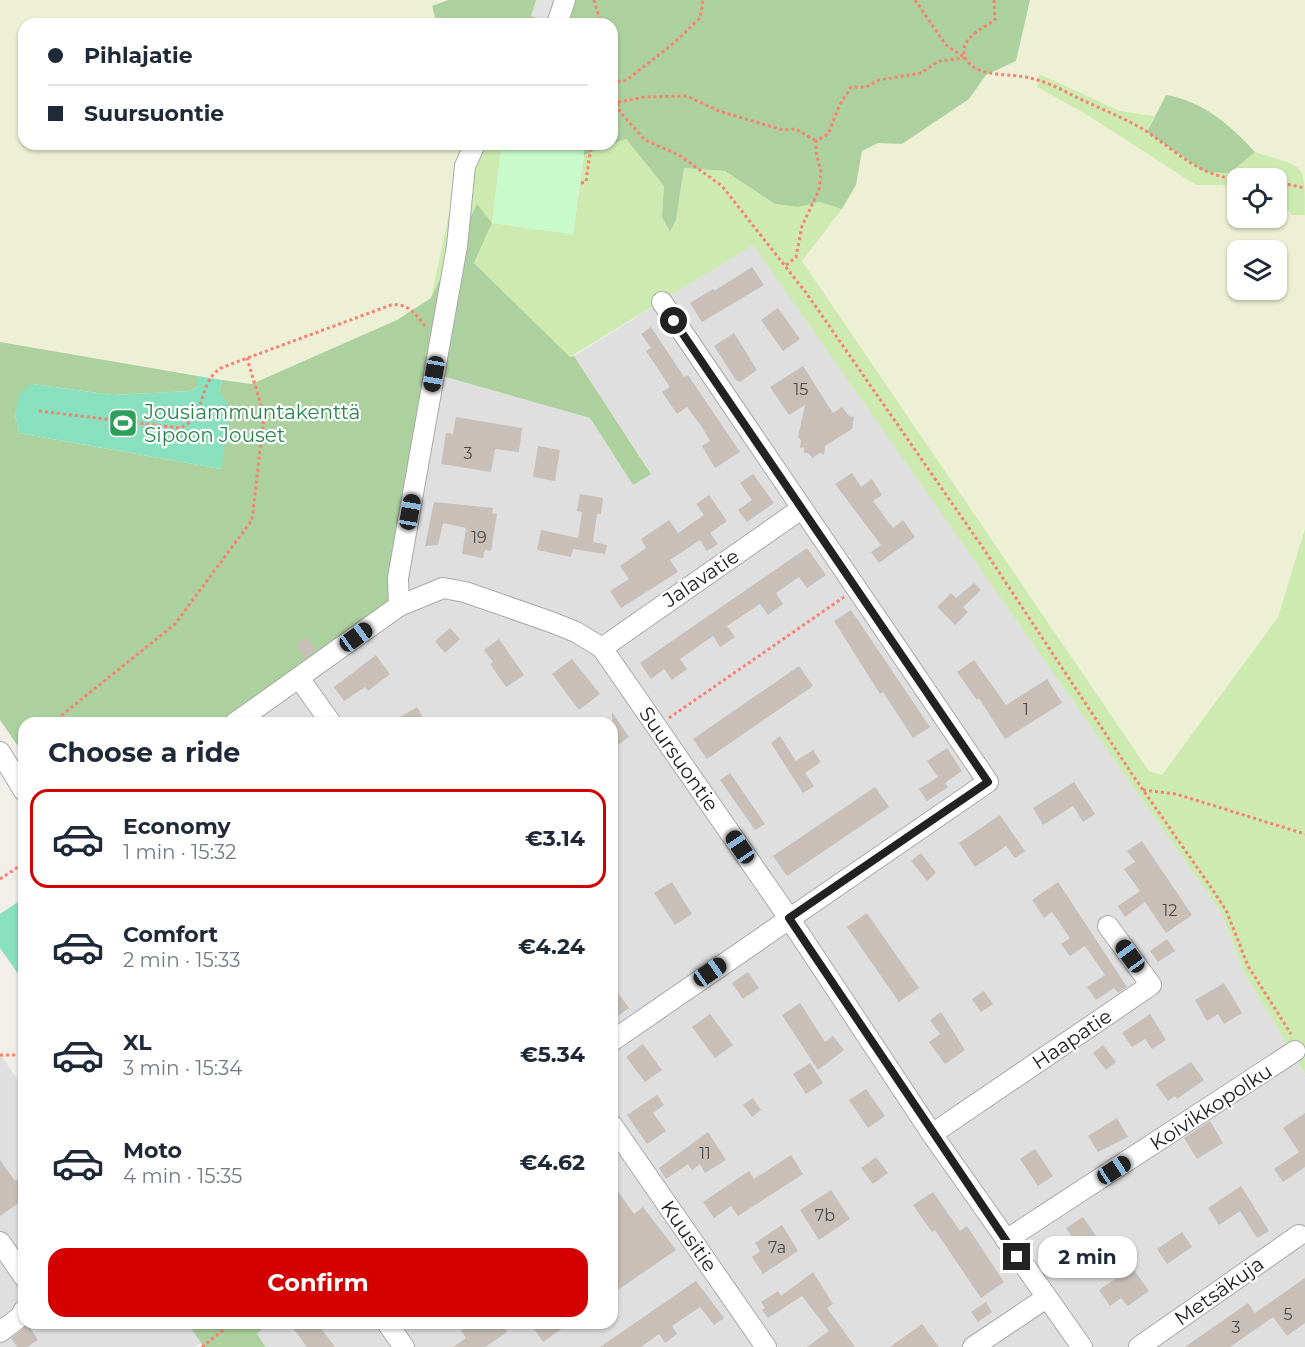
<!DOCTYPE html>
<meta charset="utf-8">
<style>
:root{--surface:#fff;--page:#f2f2f3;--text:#1f2937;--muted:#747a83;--line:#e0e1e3;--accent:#d40000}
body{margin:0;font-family:Montserrat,sans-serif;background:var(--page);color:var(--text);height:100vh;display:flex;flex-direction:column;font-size:22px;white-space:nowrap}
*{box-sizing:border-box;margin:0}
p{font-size:20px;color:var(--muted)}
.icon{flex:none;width:33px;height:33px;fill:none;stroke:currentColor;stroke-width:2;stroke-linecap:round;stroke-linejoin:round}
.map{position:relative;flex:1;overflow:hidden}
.sheet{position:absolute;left:18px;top:717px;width:600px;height:612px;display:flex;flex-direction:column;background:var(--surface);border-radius:18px;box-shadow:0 2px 4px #0004}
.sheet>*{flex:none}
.banner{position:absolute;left:18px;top:18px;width:600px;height:132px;border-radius:18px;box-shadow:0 2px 4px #0004;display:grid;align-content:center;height:132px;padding:0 30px;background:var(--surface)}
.fabs{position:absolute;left:1227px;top:168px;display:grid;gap:12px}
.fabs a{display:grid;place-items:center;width:60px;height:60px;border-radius:12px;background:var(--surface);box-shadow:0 2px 4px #0004;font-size:30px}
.end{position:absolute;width:27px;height:27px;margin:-14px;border:8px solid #222;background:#fff;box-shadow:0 0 0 3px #fff}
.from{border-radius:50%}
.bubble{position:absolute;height:42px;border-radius:18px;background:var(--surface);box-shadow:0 2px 4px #0004;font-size:20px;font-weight:700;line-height:42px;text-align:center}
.car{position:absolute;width:18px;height:36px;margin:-18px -9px;border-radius:8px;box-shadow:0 0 4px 2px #0007;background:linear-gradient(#222 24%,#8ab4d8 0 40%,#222 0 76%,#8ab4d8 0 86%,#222 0)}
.banner b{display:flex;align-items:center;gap:21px;height:57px;font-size:22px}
.banner b+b{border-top:2px solid var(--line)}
.banner i{width:15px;height:15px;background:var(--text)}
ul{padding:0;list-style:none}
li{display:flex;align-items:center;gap:18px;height:99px;margin:0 12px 9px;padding:0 18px;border:3px solid transparent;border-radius:18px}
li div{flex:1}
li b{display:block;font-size:22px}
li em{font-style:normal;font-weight:700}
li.active{border-color:var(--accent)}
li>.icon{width:54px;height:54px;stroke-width:1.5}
h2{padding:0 30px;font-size:27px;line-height:72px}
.primary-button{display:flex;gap:12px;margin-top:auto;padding:12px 30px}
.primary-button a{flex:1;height:69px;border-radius:18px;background:var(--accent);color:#fff;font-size:24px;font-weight:700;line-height:69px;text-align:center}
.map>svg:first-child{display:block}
.residential{fill:#e0dfdf}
.farmland{fill:#eef0d5;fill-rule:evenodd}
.grass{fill:#cdebb0}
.forest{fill:#add19e}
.park{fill:#c8facc}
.pitch{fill:#88e0be}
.parking{fill:#e2e2e2}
.building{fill:#c7bfb8}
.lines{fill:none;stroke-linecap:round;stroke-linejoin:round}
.minor-casing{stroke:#a9a9a9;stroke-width:22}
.path{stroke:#fa8072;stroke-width:3;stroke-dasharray:3 3;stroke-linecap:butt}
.minor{stroke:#fff;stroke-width:20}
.route{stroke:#222;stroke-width:8}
.labels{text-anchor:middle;stroke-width:4.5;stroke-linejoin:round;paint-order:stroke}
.number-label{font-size:16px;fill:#4b4948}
.leisure-label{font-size:20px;fill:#27864d;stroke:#fff;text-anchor:start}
.street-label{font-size:20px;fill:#222;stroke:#fff}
</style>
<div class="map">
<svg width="1305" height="1347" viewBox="0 0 1305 1347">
<rect width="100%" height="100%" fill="#f2efe9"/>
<!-- residential -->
<g class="residential">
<path d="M753 244 1221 912 1244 973 1305 1074V1347H266L257 1334 271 1323H612V723H245L403 601 442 376 590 418 633 485 651 473 574 356Z"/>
<path d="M0 1054 24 1089V1323H187L201 1343 194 1347H0Z"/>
</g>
<!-- farmland -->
<g class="farmland">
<path d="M0 0H448L432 6 437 24H24V144H464L431 298 397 320 252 384 0 342Z"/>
<path d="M1030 0H1305V529L1278 617 1162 776 1151 774 802 261 842 209 856 185 862 151 878 143 902 144 969 99 986 75 1016 61ZM1238 178H1276V218H1238ZM1238 250H1276V290H1238Z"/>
</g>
<!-- grass -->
<g class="grass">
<path d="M1039 74 1120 111 1154 116 1147 132 1230 173 1255 152C1305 169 1305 159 1305 215H1292L1277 197 1276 178H1238L1237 185H1196L1084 113 1037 87Z"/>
<path d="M626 139 664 186 662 217 670 232 676 220 684 168 725 171 775 204 798 207 820 202 842 209 802 261 1149 771 1162 775 1278 617 1305 529V1074L1244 973 1221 912 753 245 570 357 474 263 492 223 431 298 464 144H502L492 223 573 234 584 155Z"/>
</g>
<!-- forest -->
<g class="forest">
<path d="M448 0H1030L1016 61 986 75 969 99 902 144 878 143 862 151 856 185 842 209 820 202 798 207 775 204 725 171 684 168 676 220 670 232 662 217 664 186 626 139 584 155 535 144H612V24H437L432 6Z"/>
<path d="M1166 95C1203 101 1230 125 1255 152L1230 173 1205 172 1147 132Z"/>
<path d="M477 204 492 223 474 263 570 357 574 356 651 474 633 485 590 418 435 374 397 600 222 723H24V755L0 720V342L198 376V386L191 391 112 395 33 384 15 414 19 433 221 469 219 392 222 380 252 384 397 320 431 298Z"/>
<path d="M187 1323H258L262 1329 257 1334 266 1347H204Z"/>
</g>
<!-- park -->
<path class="park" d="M502 144H585L573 234 492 223Z"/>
<!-- pitch -->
<g class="pitch">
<path d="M198 376 222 380 219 392 231 408 221 469 19 433 15 414 20 393 33 384 112 395 191 391 198 386Z"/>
<path d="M24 898V982L0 948V914Z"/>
</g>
<!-- parking -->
<path class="parking" d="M536 0H562L555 24 531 16Z"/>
<!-- building -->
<g class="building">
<path d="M752 267 764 285 702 322 690 303 713 289 714 291Z"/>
<path d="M778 308 800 339 783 351 761 320Z"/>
<path d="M651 327 684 377 688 375 740 452 715 468 702 446 710 441 702 427 687 407 677 414 662 392 670 387 646 351 651 348 641 334Z"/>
<path d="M734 333 757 370 740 382 736 380 714 346Z"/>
<path d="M803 366 833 413 842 407 849 416 854 417 852 429 825 446 824 455 820 453 812 458 808 453H804V447L800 448 801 441 798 437 805 405 789 415 770 387Z"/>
<path d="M456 417 522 428 519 452 495 449 491 472 441 464 446 433 453 434Z"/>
<path d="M538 446 560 450 555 481 533 477Z"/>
<path d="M852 473 861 487 872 479 882 495 873 501 893 528 903 520 915 537 879 563 871 552 881 545 835 484Z"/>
<path d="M753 474 774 503 747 522 738 510 752 500 740 483Z"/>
<path d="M580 494 603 498 601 514H597L593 542 607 545 605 554 573 549 571 557 537 550 541 530 578 538 582 512 577 511Z"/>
<path d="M709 495 727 521 710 533 718 544 707 551 700 540 670 560 678 572 621 608 610 591 629 579 620 566 646 548 641 539 669 520 678 533 704 515 696 504Z"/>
<path d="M434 502 493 508 492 513 497 514 491 551 485 550 483 558 462 554 466 528 443 523 438 545 425 546Z"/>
<path d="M807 548 826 575 807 588 799 577 776 593 783 604 768 615 760 604 727 626 735 637 720 647 713 636 680 659 687 669 672 680 664 669 651 679 640 663Z"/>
<path d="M974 583 981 590 963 607 968 612 955 625 937 607 951 593 956 598Z"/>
<path d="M851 610 930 727 913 738 883 692 880 694 834 621Z"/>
<path d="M450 628 460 639 445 653 435 641Z"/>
<path d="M307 637 316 651 305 658 296 644Z"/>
<path d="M499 639 524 675 506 687 490 664 493 662 484 650Z"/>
<path d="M376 655 390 674 368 691 365 687 344 701 334 687Z"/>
<path d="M572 659 600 694 579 710 552 674Z"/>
<path d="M974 660 1006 705 1047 679 1062 703 1005 739 979 698 977 700 957 672Z"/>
<path d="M799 666 813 686 707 759 693 739Z"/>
<path d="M417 707 426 723H390Z"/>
<path d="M612 712 629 737 612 749Z"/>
<path d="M780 736 796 761 813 750 821 762 805 773 814 786 803 793 771 743Z"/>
<path d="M947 748 962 771 945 783 948 787 927 801 919 789 938 777 927 761Z"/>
<path d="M730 773 765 824 755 830 720 780Z"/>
<path d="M1074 782 1095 814 1083 822 1073 806 1043 825 1033 808Z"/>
<path d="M875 787 889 807 787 876 773 856Z"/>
<path d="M1000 815 1025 851 1015 858 1006 846 975 867 959 843Z"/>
<path d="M1142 841 1192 915 1166 933 1145 902 1125 917 1118 906 1140 891 1124 869 1135 862 1127 851Z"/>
<path d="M921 853 936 873 927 881 911 861Z"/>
<path d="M672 882 692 914 675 925 654 893Z"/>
<path d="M1058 882 1127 987 1118 993 1114 988 1096 1000 1087 987 1105 975 1085 946 1070 956 1061 944 1070 938 1052 912 1044 918 1032 900Z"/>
<path d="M867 913 919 988 899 1002 847 927Z"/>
<path d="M1167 939 1175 951 1158 962 1150 951Z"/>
<path d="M748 972 759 988 743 999 732 983Z"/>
<path d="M1224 983 1242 1013 1224 1024 1218 1014 1207 1021 1195 1000Z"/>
<path d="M612 985 629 1008 612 1020Z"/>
<path d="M984 991 993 1004 981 1012 972 999Z"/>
<path d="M800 1003 825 1042 833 1036 844 1050 818 1070 782 1015Z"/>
<path d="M941 1012 965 1050 945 1064 929 1042 940 1034 930 1020Z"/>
<path d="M710 1014 733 1045 715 1058 692 1027Z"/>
<path d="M1150 1014 1166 1040 1152 1049 1145 1039 1132 1047 1122 1033Z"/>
<path d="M643 1044 662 1070 645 1082 626 1057Z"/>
<path d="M1103 1045 1116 1062 1106 1070 1093 1053Z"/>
<path d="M1191 1062 1204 1080 1177 1099 1175 1096 1168 1101 1156 1084Z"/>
<path d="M810 1063 823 1083 806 1094 793 1074Z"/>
<path d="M866 1089 885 1116 868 1128 849 1100Z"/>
<path d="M657 1095 664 1105 653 1113 666 1131 647 1144 627 1115Z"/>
<path d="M753 1098 761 1110 752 1117 743 1105Z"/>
<path d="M1305 1113V1167L1283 1182 1274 1169 1299 1152 1283 1128Z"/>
<path d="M1117 1118 1128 1137 1098 1152 1088 1136Z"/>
<path d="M1210 1121 1223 1143 1197 1159 1184 1138Z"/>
<path d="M708 1132 726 1160 705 1173 700 1164 692 1170 688 1164 666 1179 659 1168Z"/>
<path d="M1035 1149 1053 1176 1038 1186 1020 1159Z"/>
<path d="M791 1155 803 1174 738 1216 731 1206 714 1218 703 1202 749 1171 754 1179Z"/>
<path d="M876 1157 888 1173 873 1184 861 1168Z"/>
<path d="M0 1160 15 1181 24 1175V1199L0 1216Z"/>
<path d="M612 1183 634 1214 643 1207 676 1250 612 1294Z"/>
<path d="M1241 1186 1269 1231 1257 1238 1240 1211 1219 1225 1208 1208Z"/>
<path d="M831 1190 850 1219 819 1240 800 1210Z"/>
<path d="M933 1192 960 1231 967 1226 1004 1282 981 1298 935 1230 932 1232 913 1205Z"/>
<path d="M1083 1217 1096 1236 1079 1247 1066 1228Z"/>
<path d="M782 1225 798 1251 763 1274 752 1257 760 1251 755 1243Z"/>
<path d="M1182 1232 1192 1247 1167 1264 1157 1249Z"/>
<path d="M1132 1267 1149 1291 1128 1306 1121 1298 1110 1306 1099 1290Z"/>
<path d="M813 1272 833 1304 827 1308 855 1347H807L829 1331 802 1296 768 1318 762 1310 765 1308 761 1302 778 1291 781 1296Z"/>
<path d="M1305 1278V1323L1287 1336 1273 1317 1230 1347H1185L1248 1303 1255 1313Z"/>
<path d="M696 1281 724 1318 714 1325 700 1307 672 1326 677 1334 665 1343 659 1334 641 1347H600Z"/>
<path d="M986 1302 992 1312 978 1322 971 1312Z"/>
<path d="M289 1323H317L335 1347H307Z"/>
<path d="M461 1323H501L507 1332 485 1347H453L466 1338 461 1331 465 1328Z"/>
<path d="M530 1323H570L543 1342Z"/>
<path d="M922 1324 939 1347H890Z"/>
<path d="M28 1325 38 1340 27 1347H17L11 1338Z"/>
</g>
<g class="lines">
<!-- minor casing -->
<g class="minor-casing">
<g id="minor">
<path d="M557 24 565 0"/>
<path d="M399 606 398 578 457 246 465 166 475 144"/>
<path d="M602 648 801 509"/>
<path d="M299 678 331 723"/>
<path d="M235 723 399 606 443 588 465 592 551 622 576 632 602 648 789 918 932 1134 1082 1347"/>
<path d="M0 752 24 791"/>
<path d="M612 1041 988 782 662 302"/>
<path d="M612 1125 766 1347"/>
<path d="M932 1134 1151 985 1108 926"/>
<path d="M1006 1240 1295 1051"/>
<path d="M0 1242 24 1277"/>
<path d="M387 1323 404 1347"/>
<path d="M0 1332 20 1317 24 1310"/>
<path d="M973 1347 1046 1298"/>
<path d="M1139 1347 1299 1235"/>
</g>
</g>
<!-- path -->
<g class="path">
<path d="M594 0 601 24"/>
<path d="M915 0 946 45 964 57"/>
<path d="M994 0 995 20C983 28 956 40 966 59 976 78 1012 73 1030 78 1044 81 1059 88 1072 95 1096 107 1123 117 1146 131 1176 151 1200 177 1238 179"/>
<path d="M612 79 621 82 628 79 674 43 700 18 703 0"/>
<path d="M612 86 620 112 645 140 679 155 722 186 807 294 983 548 1134 777 1208 883 1226 910 1248 966 1291 1034"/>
<path d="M612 103 645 97 687 96 719 111 783 130 796 129 816 141"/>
<path d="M1276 182 1305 188"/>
<path d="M581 183 586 182 591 144"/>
<path d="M786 265 796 257 802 226 819 190 821 172 816 152V141L828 134 839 106 851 87H866L879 80 921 73 939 61 965 58"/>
<path d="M39 411 180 428C209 416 196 381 223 367L391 305C408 303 415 313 425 326"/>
<path d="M669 718 844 597"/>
<path d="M52 723 175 624 252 520 264 416 247 358"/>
<path d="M1143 790 1176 794 1305 834"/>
<path d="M0 879 24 863"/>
<path d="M0 1055H24"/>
<path d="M202 1347 232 1323"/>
</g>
<!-- minor -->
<use href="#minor" class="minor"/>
</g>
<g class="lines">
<!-- route -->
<path class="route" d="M674 321 988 782 789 918 1017 1257"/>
</g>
<!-- icons -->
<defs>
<g id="stadium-square" transform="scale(1.5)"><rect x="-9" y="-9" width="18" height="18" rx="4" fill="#2e9e5b" stroke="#fff"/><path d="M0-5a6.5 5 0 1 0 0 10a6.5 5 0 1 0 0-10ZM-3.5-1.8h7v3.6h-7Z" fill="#fff"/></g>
</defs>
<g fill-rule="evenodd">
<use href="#stadium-square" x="123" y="423"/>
</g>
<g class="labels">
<!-- number labels -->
<g class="number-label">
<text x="801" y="395">15</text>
<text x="468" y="459">3</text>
<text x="479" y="543">19</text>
<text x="1026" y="715">1</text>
<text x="1170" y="916">12</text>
<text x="705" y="1159">11</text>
<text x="825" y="1221">7b</text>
<text x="777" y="1253">7a</text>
<text x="1288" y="1320">5</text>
<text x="1236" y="1333">3</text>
</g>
<!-- leisure labels -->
<g class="leisure-label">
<text x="144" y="419">Jousiammuntakenttä<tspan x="144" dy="23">Sipoon Jouset</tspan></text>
</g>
<!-- street labels -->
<g class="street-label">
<text transform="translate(701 578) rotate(-34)" y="7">Jalavatie</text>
<text transform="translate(679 759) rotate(55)" y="7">Suursuontie</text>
<text transform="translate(1072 1039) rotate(-34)" y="7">Haapatie</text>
<text transform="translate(1211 1107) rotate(-33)" y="7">Koivikkopolku</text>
<text transform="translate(689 1236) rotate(55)" y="7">Kuusitie</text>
<text transform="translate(1219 1291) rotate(-35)" y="7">Metsäkuja</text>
</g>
</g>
</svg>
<div class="fabs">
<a><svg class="icon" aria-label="locate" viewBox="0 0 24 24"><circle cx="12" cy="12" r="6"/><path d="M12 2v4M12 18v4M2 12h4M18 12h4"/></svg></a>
<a><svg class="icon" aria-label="layers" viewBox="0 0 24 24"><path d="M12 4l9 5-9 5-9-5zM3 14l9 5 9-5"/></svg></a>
</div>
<i class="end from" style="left:674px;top:321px"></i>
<i class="end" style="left:1017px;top:1257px"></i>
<div class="bubble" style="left:1038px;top:1236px;width:99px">2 min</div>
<i class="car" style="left:434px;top:374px;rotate:190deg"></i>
<i class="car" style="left:410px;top:512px;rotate:10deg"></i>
<i class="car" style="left:356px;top:637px;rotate:54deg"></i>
<i class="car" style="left:740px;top:847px;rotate:326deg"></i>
<i class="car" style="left:1130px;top:956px;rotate:324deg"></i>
<i class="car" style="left:710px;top:972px;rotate:55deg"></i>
<i class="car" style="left:1114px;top:1170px;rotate:57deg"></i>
<div class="banner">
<b><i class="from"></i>Pihlajatie</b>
<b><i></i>Suursuontie</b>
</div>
<section class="sheet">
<h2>Choose a ride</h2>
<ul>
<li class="active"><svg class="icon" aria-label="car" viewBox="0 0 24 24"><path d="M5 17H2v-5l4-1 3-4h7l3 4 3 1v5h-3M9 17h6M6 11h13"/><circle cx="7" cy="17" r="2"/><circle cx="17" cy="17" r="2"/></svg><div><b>Economy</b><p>1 min · 15:32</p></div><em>€3.14</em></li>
<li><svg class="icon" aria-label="car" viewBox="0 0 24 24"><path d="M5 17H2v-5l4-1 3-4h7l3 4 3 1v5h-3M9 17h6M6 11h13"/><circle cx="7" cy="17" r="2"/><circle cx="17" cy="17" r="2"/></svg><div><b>Comfort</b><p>2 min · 15:33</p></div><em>€4.24</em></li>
<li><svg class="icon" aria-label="car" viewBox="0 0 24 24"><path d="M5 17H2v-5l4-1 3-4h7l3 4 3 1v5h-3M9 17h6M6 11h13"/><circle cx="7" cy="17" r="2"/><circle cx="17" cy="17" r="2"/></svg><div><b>XL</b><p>3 min · 15:34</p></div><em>€5.34</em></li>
<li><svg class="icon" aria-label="car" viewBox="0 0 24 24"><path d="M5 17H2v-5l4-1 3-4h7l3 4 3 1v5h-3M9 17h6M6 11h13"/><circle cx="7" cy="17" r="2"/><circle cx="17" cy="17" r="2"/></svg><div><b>Moto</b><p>4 min · 15:35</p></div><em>€4.62</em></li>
</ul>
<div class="primary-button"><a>Confirm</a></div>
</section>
</div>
